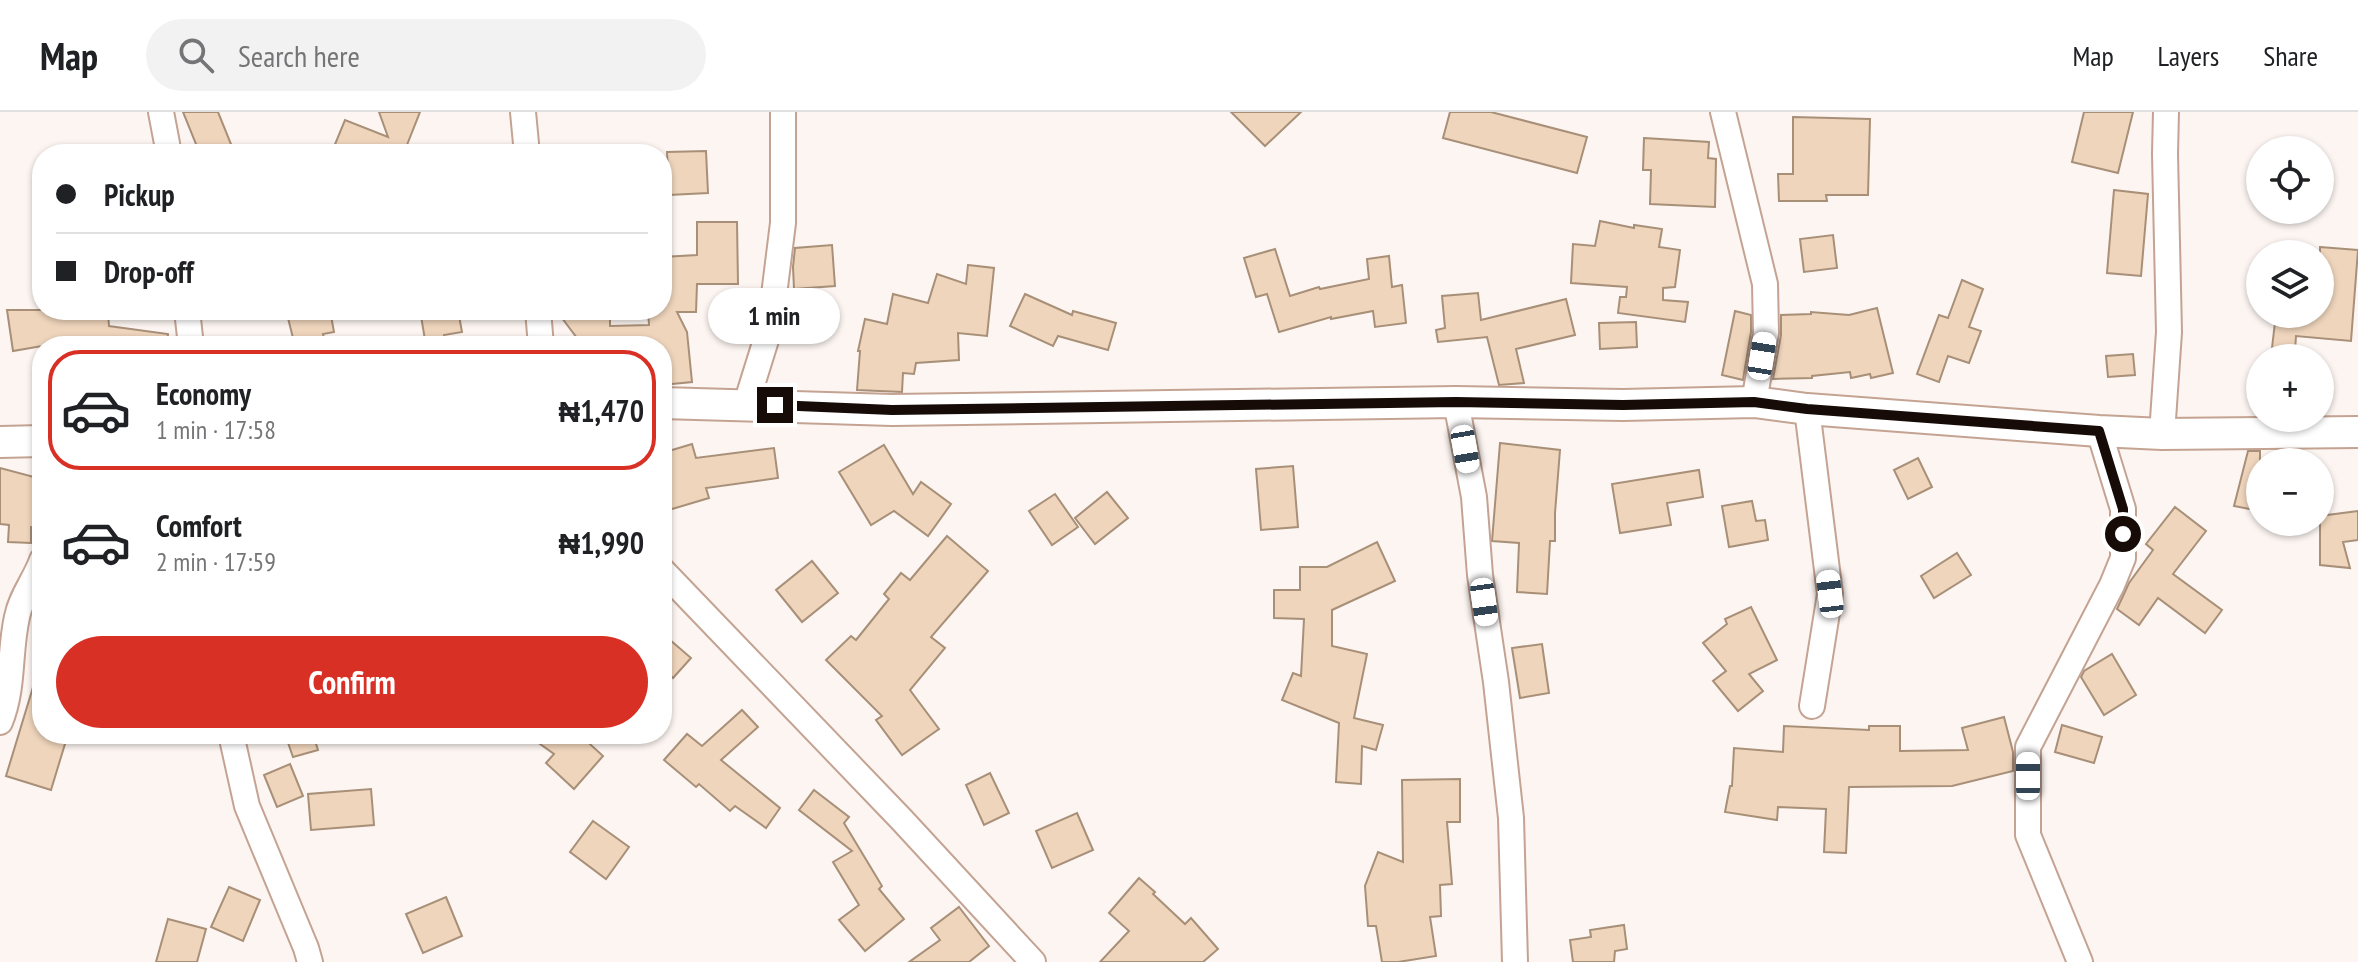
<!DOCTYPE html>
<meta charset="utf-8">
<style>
:root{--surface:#fff;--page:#f2f2f2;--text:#202124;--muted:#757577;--line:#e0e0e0;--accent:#d93025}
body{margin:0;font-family:"PT Sans Narrow",sans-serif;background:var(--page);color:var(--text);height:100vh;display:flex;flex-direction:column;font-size:30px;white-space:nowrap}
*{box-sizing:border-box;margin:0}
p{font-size:26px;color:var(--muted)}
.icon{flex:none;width:44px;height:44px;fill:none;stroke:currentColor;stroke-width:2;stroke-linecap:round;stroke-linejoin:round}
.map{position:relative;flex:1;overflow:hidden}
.details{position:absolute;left:32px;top:224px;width:640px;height:408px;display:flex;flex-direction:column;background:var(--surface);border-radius:32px;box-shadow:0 2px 6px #0004}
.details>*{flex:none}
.guide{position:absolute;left:32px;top:32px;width:640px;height:176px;border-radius:32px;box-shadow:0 2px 6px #0004;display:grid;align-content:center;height:176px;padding:0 24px;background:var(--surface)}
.buttons{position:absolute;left:2246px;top:24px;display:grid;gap:16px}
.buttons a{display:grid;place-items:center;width:88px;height:88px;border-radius:50%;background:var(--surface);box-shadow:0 2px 6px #0004;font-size:40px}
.end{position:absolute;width:36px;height:36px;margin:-18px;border:10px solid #160b06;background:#fff;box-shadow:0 0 0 4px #fff}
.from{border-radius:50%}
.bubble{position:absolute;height:56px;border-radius:28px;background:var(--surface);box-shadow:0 2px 6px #0004;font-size:26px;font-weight:800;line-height:56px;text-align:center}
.car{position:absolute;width:24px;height:48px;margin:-24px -12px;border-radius:10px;box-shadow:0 0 6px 2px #0007;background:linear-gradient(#fff 24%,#345 0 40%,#fff 0 76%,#345 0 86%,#fff 0)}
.guide b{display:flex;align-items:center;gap:28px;height:76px;font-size:30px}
.guide b+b{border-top:2px solid var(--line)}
.guide i{width:20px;height:20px;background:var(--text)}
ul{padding:14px 0 0;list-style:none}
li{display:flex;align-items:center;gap:24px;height:120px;margin:0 16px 12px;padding:0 8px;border:4px solid transparent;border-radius:32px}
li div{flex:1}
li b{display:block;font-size:30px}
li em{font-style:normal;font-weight:800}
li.selected{border-color:var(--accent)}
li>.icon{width:72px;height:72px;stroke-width:1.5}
.primary-button{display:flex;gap:16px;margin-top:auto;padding:16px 24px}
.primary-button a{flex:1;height:92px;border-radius:48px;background:var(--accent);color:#fff;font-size:32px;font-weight:800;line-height:92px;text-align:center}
header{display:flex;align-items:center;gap:48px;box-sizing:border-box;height:112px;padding:0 40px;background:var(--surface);border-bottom:2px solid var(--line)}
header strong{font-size:38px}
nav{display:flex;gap:44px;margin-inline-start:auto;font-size:28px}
.search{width:560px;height:72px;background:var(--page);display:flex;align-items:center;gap:20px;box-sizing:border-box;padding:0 28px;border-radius:44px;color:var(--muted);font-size:30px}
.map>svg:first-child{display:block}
.building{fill:#efd5bc;stroke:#a88f78;stroke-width:2}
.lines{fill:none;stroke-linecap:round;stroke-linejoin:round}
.minor-casing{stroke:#c4a393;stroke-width:28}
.tertiary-casing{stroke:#c4a393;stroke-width:34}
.minor{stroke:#fff;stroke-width:24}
.tertiary{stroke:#fff;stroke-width:30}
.route{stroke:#160b06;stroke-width:10}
</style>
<header>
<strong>Map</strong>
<div class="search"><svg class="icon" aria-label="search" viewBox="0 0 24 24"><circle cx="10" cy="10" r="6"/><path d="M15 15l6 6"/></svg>Search here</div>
<nav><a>Map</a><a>Layers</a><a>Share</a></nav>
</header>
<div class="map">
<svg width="2358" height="850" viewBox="0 0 2358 850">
<rect width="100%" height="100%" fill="#fcf5f1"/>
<!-- building -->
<g class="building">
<path d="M183 0H218L235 42H200Z"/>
<path d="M379 0H420L407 33 427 42H331L345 8 388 25Z"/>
<path d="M1231 0H1301L1265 34Z"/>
<path d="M1450 0H1491L1587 25 1577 61 1443 26Z"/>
<path d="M2084 0H2133L2118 61 2072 50Z"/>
<path d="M1793 5 1870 7 1868 83H1826L1827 89H1779L1778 62H1793Z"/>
<path d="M1644 26 1709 30 1708 46 1716 47 1715 95 1650 92 1651 58H1643Z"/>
<path d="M706 39 708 81 669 83 667 40Z"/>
<path d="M2114 78 2148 82 2141 164 2107 161Z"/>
<path d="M1600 109 1634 116V113L1662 117 1659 135 1680 138 1675 175 1663 176V188L1688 190 1685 210 1618 201 1620 185H1626L1627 175 1571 171 1573 132 1595 134Z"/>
<path d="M697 110H737L738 172H697L696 200H677L687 220 692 270 662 273V234H583L556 198H610V214L649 213 648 198H662V145L697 143Z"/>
<path d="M1833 123 1837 156 1804 160 1800 127Z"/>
<path d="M832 133 835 174 794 177 793 155 795 136Z"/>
<path d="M2320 135 2358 138 2351 229 2296 224 2295 239 2272 236 2276 202H2320Z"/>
<path d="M1275 137 1290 184 1319 175 1320 177 1369 167 1367 147 1389 144 1392 175 1402 173 1406 211 1375 215 1373 199 1331 207V205L1279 220 1267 182 1256 185 1244 146Z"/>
<path d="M968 153 994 156 987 224 958 221 959 248 916 251 914 262 903 261 902 280 857 278 860 239H858L865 207 887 212 893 182 928 191 937 162 966 172Z"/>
<path d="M1962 168 1983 177 1969 215 1981 219 1969 251 1948 244 1939 270 1917 262 1939 203 1948 206Z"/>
<path d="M1478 181 1481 208 1566 187 1575 223 1516 237 1524 271 1499 273 1487 225 1438 230 1436 218 1445 216 1442 184Z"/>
<path d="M1025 182 1072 203 1073 199 1116 211 1108 238 1058 224 1053 234 1010 214Z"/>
<path d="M1877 196 1893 261 1871 266 1870 262 1851 266 1850 260 1812 264V266L1773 267 1781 223V203L1811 202V200L1849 203Z"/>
<path d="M7 198H87L86 202 108 201 109 214 168 222 167 234H42L13 239Z"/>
<path d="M286 198H330L334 220 323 222 326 234H295Z"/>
<path d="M420 198H458L462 220 444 223 446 234H426Z"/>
<path d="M1735 199 1751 203V220L1743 268 1722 263Z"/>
<path d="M1636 210 1637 235 1600 237 1599 211Z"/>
<path d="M2133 242 2135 263 2108 265 2106 244Z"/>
<path d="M1500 331 1560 338 1555 401V429H1550L1547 482 1517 480 1519 431 1492 429Z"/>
<path d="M692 332 696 346 774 336 778 366 706 376 709 386 662 400V341Z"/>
<path d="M884 333 913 382 921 370 951 392 928 424 894 399 871 413 839 360Z"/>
<path d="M2248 339H2260V399L2234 394Z"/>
<path d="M1918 346 1932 375 1908 387 1894 358Z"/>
<path d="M1293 354 1298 415 1261 418 1256 357Z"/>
<path d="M0 356 34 365 39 415H31V431L8 430 9 413 0 412Z"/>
<path d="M1699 358 1703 385 1667 391 1671 413 1620 421 1612 372Z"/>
<path d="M1107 380 1128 406 1095 432 1075 406Z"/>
<path d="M1055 382 1078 415 1052 433 1029 399Z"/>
<path d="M1752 389 1756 409 1765 408 1768 428 1729 435 1722 394Z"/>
<path d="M2175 395 2206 419 2173 462 2222 498 2205 521 2158 486 2139 513 2117 497 2129 471 2153 438 2146 432Z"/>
<path d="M2358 399V428L2343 430 2350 456 2320 453V404Z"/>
<path d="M947 424 988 459 931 525 945 536 910 578 939 617 902 643 876 608 882 604 826 548 851 524 856 528 889 487 884 482 901 461 910 468Z"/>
<path d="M1377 430 1395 469 1332 498V534L1367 542 1354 606 1383 613 1376 638 1362 634 1361 672 1336 670 1339 611 1282 588 1293 561 1301 564 1304 507 1274 506V478H1300V455H1327Z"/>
<path d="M1957 441 1971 463 1934 486 1921 464Z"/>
<path d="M812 449 838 481 802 510 776 478Z"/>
<path d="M1751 495 1777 548 1749 562 1763 579 1738 599 1713 569 1726 559 1703 531 1727 512 1725 507Z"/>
<path d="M662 521 691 546 673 566 662 556Z"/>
<path d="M1542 532 1549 581 1520 586 1512 536Z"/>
<path d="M2112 542 2136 583 2104 603 2081 565 2084 559Z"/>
<path d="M37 562H42V622H68L51 678 6 664Z"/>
<path d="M742 598 758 615 721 648 780 696 766 716 735 694 730 699 699 672 696 675 664 648 687 622 702 634Z"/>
<path d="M2004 605 2013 640V659L1952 674 1849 675 1846 741 1824 740 1826 697 1778 695 1777 708 1725 700 1730 674H1732L1734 636 1783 640 1784 614 1869 618V614H1900V639L1968 638 1962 616Z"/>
<path d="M2062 613 2102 625 2094 651 2055 640Z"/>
<path d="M285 622H313L318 638 293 645Z"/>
<path d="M526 622H579L603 644 574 677 546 651 554 642Z"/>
<path d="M290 652 303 684 277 695 264 663Z"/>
<path d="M990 661 1009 701 984 713 966 673Z"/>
<path d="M1460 667V710H1447L1452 772 1440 773 1441 804 1430 805 1436 844 1398 850H1382L1376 814H1368L1365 774 1378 740 1403 750 1402 668Z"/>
<path d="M371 677 374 713 311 718 308 682Z"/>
<path d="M814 678 849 705 844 711 882 774 879 777 904 807 865 839 839 808 859 793 833 750 852 739 799 698Z"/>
<path d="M1077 701 1093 738 1052 756 1036 719Z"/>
<path d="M593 709 629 735 606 767 570 740Z"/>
<path d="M1139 766 1155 780 1153 782 1185 812 1191 806 1218 837 1203 850H1100L1129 819 1109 801Z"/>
<path d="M229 775 260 788 243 829 211 815Z"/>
<path d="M446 785 462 824 423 841 406 802Z"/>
<path d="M959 795 989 834 969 850H909L940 828 931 816Z"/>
<path d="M168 807 206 817 197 850H156Z"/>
<path d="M1624 813 1627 837 1615 839 1614 850H1573L1570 828 1591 825 1590 818Z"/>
</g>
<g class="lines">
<!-- minor casing -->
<g class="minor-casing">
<g id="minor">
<path d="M161 0 169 42"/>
<path d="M523 0 527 42"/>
<path d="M1723 0 1765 172 1766 221 1754 290"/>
<path d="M187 198 191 234"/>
<path d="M538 198 541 234"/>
<path d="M1456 290 1474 385 1480 463 1496 570 1511 706 1515 850"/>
<path d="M746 292 770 215 783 111V0"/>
<path d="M1807 297 1830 482 1812 594"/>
<path d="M2162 322 2169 220 2165 42 2166 0"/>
<path d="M662 458 902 708 1033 850"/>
<path d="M0 610C14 576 9 540 17 505 21 484 35 468 42 448"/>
<path d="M231 622 247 694 306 836 310 850"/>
<path d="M2080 850 2028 723V635L2112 473 2123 446V397L2099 319"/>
</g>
</g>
<!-- tertiary casing -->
<g class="tertiary-casing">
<g id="tertiary">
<path d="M662 291 892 298 1456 290 1623 293 1754 290 1807 297 2099 319 2162 322 2358 320"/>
<path d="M0 330 42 329"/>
</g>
</g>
<!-- minor -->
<use href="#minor" class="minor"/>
<!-- tertiary -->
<use href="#tertiary" class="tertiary"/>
</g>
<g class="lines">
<!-- route -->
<path class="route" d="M775 293 892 298 1456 290 1623 293 1754 290 1807 297 2099 319 2123 397V422"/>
</g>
</svg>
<div class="buttons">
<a><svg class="icon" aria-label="locate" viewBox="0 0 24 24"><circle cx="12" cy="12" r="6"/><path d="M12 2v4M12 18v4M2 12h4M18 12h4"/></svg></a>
<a><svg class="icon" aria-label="layers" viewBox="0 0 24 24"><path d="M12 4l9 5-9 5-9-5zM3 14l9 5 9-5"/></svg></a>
<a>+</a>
<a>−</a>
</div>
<i class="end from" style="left:2123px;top:422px"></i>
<i class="end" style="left:775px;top:293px"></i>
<div class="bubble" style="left:708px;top:176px;width:132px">1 min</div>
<i class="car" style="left:1762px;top:244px;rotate:9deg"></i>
<i class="car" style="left:1465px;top:337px;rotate:170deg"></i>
<i class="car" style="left:1830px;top:482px;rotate:353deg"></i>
<i class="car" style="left:1484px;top:490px;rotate:172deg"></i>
<i class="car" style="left:2028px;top:664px;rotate:0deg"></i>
<div class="guide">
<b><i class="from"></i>Pickup</b>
<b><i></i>Drop-off</b>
</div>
<section class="details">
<ul>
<li class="selected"><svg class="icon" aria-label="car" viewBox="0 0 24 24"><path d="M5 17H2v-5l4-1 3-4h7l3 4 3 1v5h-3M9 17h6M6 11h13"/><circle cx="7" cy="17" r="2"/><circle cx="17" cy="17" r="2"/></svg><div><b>Economy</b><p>1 min · 17:58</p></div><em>₦1,470</em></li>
<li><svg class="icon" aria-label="car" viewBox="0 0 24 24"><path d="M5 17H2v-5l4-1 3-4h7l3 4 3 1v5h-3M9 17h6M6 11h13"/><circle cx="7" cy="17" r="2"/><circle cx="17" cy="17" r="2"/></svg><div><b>Comfort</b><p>2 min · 17:59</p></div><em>₦1,990</em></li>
</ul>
<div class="primary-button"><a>Confirm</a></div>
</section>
</div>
